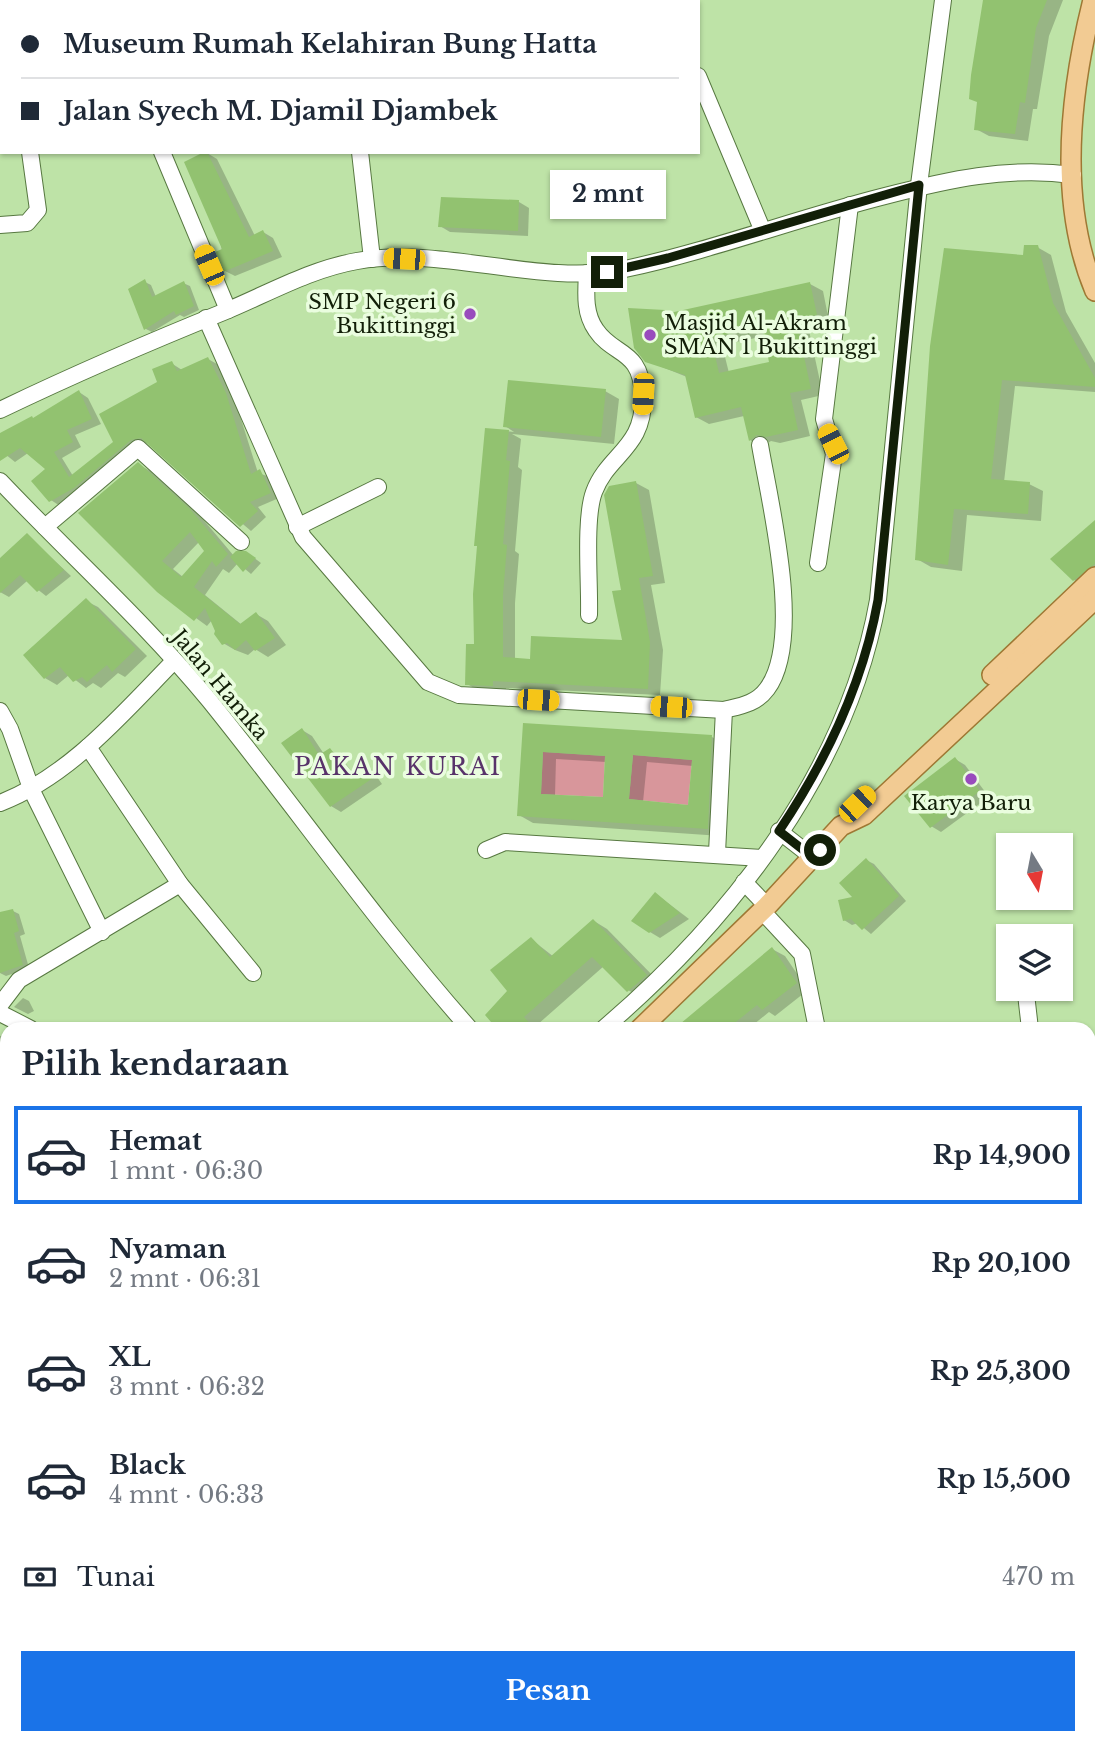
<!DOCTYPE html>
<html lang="id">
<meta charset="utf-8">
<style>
:root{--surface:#fff;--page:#f2f2f3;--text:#1f2937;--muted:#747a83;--line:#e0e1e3;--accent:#1a73e8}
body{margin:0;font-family:"Libre Baskerville",serif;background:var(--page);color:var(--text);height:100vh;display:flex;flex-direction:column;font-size:26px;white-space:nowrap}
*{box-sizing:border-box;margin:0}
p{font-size:23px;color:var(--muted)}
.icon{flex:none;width:38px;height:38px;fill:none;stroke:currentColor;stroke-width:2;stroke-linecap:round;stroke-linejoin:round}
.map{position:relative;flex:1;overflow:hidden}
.sheet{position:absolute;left:0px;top:1022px;width:1096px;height:723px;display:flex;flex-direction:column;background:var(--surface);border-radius:21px 21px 0 0;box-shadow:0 2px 5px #0004}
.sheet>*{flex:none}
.top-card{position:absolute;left:0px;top:0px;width:700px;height:154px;box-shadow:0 2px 5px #0004;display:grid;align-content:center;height:154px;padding:0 21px;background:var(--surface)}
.needle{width:46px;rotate:170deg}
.buttons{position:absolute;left:996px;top:833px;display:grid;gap:14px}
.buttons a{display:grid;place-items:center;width:77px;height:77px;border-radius:0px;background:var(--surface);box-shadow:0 2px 5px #0004;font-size:35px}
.end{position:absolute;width:32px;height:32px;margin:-16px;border:9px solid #121f08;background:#fff;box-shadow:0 0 0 4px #fff}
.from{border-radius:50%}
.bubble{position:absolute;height:49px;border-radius:0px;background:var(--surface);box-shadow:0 2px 5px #0004;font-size:23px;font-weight:700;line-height:49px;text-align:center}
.car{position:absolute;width:21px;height:42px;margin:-21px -10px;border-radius:9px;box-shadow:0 0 5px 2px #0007;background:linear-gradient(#f5c518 24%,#345 0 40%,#f5c518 0 76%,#345 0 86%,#f5c518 0)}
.top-card b{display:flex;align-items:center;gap:24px;height:66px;font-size:26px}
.top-card b+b{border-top:2px solid var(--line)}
.top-card i{width:18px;height:18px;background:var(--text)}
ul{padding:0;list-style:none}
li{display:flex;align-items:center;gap:21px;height:98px;margin:0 14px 10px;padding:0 7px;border:4px solid transparent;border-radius:0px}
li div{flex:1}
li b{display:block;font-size:26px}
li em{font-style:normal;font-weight:700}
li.selected{border-color:var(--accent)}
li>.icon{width:63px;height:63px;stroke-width:1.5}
h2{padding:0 21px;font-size:32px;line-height:84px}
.pay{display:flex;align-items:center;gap:18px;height:77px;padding:0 21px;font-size:26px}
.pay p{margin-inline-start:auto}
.action{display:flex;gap:14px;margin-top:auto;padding:14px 21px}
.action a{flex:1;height:80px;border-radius:0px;background:var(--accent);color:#fff;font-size:28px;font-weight:700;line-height:80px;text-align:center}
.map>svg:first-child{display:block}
.green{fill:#d8969b}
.shadow{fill:#0003;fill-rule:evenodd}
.building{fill:#92c270;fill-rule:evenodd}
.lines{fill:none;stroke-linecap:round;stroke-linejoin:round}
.minor-casing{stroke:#577841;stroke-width:18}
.major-casing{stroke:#9e7834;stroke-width:22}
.minor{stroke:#fff;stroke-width:16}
.major{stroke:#f2cb93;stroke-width:19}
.route{stroke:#121f08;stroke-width:9}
.poi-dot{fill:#994cbd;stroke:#eafddf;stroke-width:2.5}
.labels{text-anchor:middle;stroke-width:7;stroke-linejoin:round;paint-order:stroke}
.poi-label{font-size:21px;fill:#121f08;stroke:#eafddf;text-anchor:end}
.street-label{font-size:21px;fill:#121f08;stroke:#eafddf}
.quarter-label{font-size:24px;letter-spacing:2px;fill:#58336a;stroke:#eafddf}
</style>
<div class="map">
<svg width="1095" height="1744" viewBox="0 0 1095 1744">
<rect width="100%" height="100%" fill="#bee3a7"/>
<!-- green -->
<g class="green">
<path d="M543 752 605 756 603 797 541 794Z"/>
<path d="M633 755 692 760 688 805 629 799Z"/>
</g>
<!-- shadow -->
<g class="shadow">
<path d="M985 0H1063L1049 36 1037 109H1033L1028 141 989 136 976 129Z"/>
<path d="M207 153 217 159 255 236 263 232 273 238 282 257 235 276 225 271Z"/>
<path d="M519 202 529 208 528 236 450 232 440 226Z"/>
<path d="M1037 247 1051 255 1066 312 1095 363V392L1015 386 1004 482 1029 484 1043 491 1041 521 967 515 962 571 931 567 917 559 1024 257Z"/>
<path d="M145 282 151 285 156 297 183 283 190 286 199 310 184 317 180 315 152 332 146 329Z"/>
<path d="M810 284 823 291 829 321 808 326 823 395 801 400 810 436 780 443 771 441 762 447 750 440 744 416 709 424 696 417 687 377 647 361 664 312 670 315ZM765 336 771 363 729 373 722 345Z"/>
<path d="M208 359 217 364 235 400 258 473 270 477 279 498 258 507 266 517 251 531 148 443 141 445 60 506 51 500 47 469 28 453 15 462 0 450V435L35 420 79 392 88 398 101 424 75 435 81 447 62 458 73 476 115 442 171 363 182 370Z"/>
<path d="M605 391 619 399 614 444 512 434 521 439 518 467 522 470 515 551 519 554 515 603V660L532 661 625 642 636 483 649 490 665 583 651 585 663 650 660 695 506 688V693L480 691 467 684 476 646 486 429 514 432 505 426Z"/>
<path d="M138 464 150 471 202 518 234 556 253 557 261 563 251 574 238 563 229 573 223 569 205 595 242 625 256 614 268 621 286 645 268 657 255 649 248 655 235 650 223 643 212 620 207 626 159 591ZM199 542 206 551 183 577 173 569Z"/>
<path d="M1095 523V580L1087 587 1074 580Z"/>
<path d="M27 535 71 576 46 596 27 581 9 597 0 592V560Z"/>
<path d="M86 601 98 607 147 656 125 677 118 673 101 688 93 683 86 688 69 675 57 685 45 678Z"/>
<path d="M525 725 712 737 726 745 721 836 533 823 519 815ZM556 759 606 762 604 799 555 796ZM647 762 693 766 689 806 643 802Z"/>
<path d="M302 730 312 736 324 754 330 750 340 756 352 772 362 764 372 770 382 784 341 812 331 806Z"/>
<path d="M955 759 965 765 989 797 941 832 931 826Z"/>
<path d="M866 860 874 864 906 901 871 934 858 923 852 925 844 920 856 898Z"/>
<path d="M656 894 689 919 660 938 650 932Z"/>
<path d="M13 911 19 914 25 934 20 936 29 968 6 976 0 973V914Z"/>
<path d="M594 921 607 929 660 983 642 998 628 990 604 966 537 1025 540 1029H500L509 991 531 939 554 957Z"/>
<path d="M772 949 785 956 808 990 775 1016 769 1012 748 1029H677Z"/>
<path d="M23 998 29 1001 34 1011 28 1014 14 1007Z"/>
<path d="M7 1035V1055L1 1056 0 1036Z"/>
<path d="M7 1104V1131L3 1132 0 1130V1106Z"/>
<path d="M7 1168V1193L0 1196V1170Z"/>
<path d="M7 1324V1336L2 1327Z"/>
</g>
<!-- building -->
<g class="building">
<path d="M983 0H1047L1036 28 1025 103 1020 102 1015 134 974 130 977 102 969 99 971 75Z"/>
<path d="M204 152H207L249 237 263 230 273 251 223 272 215 252 222 249 184 162Z"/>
<path d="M441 197 519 200 518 231 438 227Z"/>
<path d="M1024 245H1038L1053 303 1095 378V387L1002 380 991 479 1030 482 1028 514 954 509 948 565 915 560 930 346 944 248 1023 255Z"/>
<path d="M145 279 152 297 184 281 194 306 176 315 174 311 144 330 128 289Z"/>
<path d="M810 282 817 315 796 319 811 389 790 393 798 430 766 437 757 435 749 441 741 407 695 418 685 375 645 362 634 348 628 308 665 310V314ZM762 327 769 362 719 373 711 338Z"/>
<path d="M208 357 226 393 251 474 260 469 271 493 250 502 258 511 240 527 141 438 131 440 74 488 49 502 31 481 45 469 20 448 0 461V433L32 416 33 418 79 390 92 419 67 430 73 442 54 452 69 477 113 442 99 414 157 382 152 369 172 361 177 371Z"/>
<path d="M508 380 606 389 601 437 503 427Z"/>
<path d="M485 428 509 430 506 460 510 461 503 544 507 545 503 595V657L530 659 531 636 622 640 612 591 621 590 604 495 609 486 636 481 653 576 639 578 650 642 648 689 493 681V686L465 685 466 644H474L473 594 477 546H474Z"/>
<path d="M138 462 190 509 228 554 216 567 212 561 194 587 240 624 256 612 275 638 255 651 246 640 235 650 227 643 222 645 214 634 215 631 205 608 194 621 157 592 78 513ZM190 532 204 551 181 577 162 561Z"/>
<path d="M1095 520V564L1073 581 1050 559Z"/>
<path d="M27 533 64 570 37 592 20 575 0 593V558Z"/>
<path d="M236 551H246L256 558 243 572 230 557Z"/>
<path d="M86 598 136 649 112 672 107 665 87 682 82 677 73 682 60 667 44 679 23 655Z"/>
<path d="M523 723 712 735 708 829 517 816ZM543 752 605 756 603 797 541 794ZM633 755 692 760 688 805 629 799Z"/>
<path d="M302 728 319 755 330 748 348 773 362 762 373 778 330 807 281 743Z"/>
<path d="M955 757 980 791 930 828 904 796Z"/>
<path d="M866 858 899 896 862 930 851 919 843 921 838 900 852 897 839 883Z"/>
<path d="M655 892 680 913 649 933 631 921Z"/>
<path d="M13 909 19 931 14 933 23 965 0 973V912Z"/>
<path d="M593 919 647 975 627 992 592 957 524 1017 535 1029H497L485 1015 507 991 490 970 531 937 550 957Z"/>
<path d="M772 947 797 983 762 1010 757 1005 727 1029H674Z"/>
</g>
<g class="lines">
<!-- minor casing -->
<g class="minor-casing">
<g id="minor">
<path d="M11 0V2"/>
<path d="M115 0V2"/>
<path d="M224 0V2"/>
<path d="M348 0V2"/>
<path d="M453 0V2"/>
<path d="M680 0V2"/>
<path d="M289 2 305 0"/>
<path d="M698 76 762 229"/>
<path d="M0 101 2 100"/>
<path d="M162 152 228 310"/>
<path d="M360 152 372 259"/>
<path d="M0 225 27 223 38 210 30 152"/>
<path d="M587 273C586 293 584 313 596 330 614 357 641 348 643 396 645 448 608 454 594 492 584 519 590 584 589 615"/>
<path d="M206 318 303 537 428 682 459 695 724 710C740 706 756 704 767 689 804 639 770 504 760 445"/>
<path d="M0 410C75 374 149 342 226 311 269 293 311 269 357 261 443 245 540 287 625 269 713 250 798 218 885 196 947 180 1008 166 1073 175"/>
<path d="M0 481C69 554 145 622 209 700 297 809 377 924 470 1029"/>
<path d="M45 527 138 448 241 542"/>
<path d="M297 527 378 487"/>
<path d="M818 563 834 454 824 419 850 205"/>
<path d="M0 711 10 729 32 791 102 932"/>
<path d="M88 747 180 884 253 973"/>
<path d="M0 803C70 776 122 714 174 661"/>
<path d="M779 831 811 856"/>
<path d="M486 850 505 842 762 858"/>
<path d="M717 853 724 710"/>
<path d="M744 882 767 906"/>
<path d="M762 911 802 954 817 1029"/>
<path d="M1026 994 1030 1029"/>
<path d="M0 1005 19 980 180 884"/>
<path d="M0 1013 31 1029"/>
<path d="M603 1029C732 919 848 770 878 600L919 185 943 0"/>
<path d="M1095 1171 1092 1173 1095 1188"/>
<path d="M0 1200 7 1197"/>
<path d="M1088 1247 1095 1262"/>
<path d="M1088 1286 1095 1284"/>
<path d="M1088 1375 1095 1373"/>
<path d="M1088 1508 1095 1505"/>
<path d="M1088 1620 1095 1615"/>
<path d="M412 1738 413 1744"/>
<path d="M488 1738 489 1744"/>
<path d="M683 1744V1738"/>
<path d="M1059 1744 1069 1738"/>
</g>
</g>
<!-- major casing -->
<g class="major-casing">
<g id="major">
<path d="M1093 0C1070 92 1057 201 1095 291"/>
<path d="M992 675 1095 577"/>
<path d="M640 1029 767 906 841 826 864 815 1095 599"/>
<path d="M0 1441 7 1438"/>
</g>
</g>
<!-- minor -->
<use href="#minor" class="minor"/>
<!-- major -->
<use href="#major" class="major"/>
</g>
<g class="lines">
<!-- route -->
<path class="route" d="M607 272 668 258 919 185 878 600C863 684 826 761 779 831L811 856 820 850"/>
</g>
<!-- markers -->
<g class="poi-dot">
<circle cx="470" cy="314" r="7"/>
<circle cx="650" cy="335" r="7"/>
<circle cx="971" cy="779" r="7"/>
</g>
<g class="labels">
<!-- poi labels -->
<g class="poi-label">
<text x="456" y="309">SMP Negeri 6<tspan x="456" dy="24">Bukittinggi</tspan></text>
<text x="664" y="330" text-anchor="start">Masjid Al-Akram<tspan x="664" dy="24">SMAN 1 Bukittinggi</tspan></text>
<text x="971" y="810" text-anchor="middle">Karya Baru</text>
</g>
<!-- street labels -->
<g class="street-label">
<text transform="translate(220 685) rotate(50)" y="7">Jalan Hamka</text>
</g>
<!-- quarter labels -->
<g class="quarter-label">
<text x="398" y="775">PAKAN KURAI</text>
</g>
</g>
</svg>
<div class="buttons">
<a><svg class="needle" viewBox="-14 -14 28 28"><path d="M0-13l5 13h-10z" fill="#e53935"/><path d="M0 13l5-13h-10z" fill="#747a83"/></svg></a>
<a><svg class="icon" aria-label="layers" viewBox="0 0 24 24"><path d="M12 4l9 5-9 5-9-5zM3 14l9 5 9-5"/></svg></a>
</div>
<i class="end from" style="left:820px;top:850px"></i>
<i class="end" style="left:607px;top:272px"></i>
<div class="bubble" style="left:550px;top:170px;width:116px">2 mnt</div>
<i class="car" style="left:404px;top:259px;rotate:273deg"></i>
<i class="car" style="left:209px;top:265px;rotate:337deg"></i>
<i class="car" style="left:643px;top:394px;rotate:183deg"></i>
<i class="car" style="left:833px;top:444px;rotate:333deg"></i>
<i class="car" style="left:538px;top:700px;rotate:93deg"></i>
<i class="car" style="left:671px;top:707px;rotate:273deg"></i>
<i class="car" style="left:857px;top:804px;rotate:46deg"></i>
<div class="top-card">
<b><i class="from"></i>Museum Rumah Kelahiran Bung Hatta</b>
<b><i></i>Jalan Syech M. Djamil Djambek</b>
</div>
<section class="sheet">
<h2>Pilih kendaraan</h2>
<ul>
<li class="selected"><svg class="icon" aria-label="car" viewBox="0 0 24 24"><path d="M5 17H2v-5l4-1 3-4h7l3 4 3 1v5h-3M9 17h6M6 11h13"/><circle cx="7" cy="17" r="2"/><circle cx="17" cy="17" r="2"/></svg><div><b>Hemat</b><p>1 mnt · 06:30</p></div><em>Rp 14,900</em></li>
<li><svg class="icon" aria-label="car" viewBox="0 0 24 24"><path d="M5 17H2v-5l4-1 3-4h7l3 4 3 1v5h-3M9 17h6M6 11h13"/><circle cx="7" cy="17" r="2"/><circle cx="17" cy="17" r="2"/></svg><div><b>Nyaman</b><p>2 mnt · 06:31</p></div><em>Rp 20,100</em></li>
<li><svg class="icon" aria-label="car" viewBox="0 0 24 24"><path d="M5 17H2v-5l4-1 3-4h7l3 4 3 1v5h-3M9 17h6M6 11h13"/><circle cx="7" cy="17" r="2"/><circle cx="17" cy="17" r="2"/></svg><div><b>XL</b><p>3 mnt · 06:32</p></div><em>Rp 25,300</em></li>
<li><svg class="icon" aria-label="car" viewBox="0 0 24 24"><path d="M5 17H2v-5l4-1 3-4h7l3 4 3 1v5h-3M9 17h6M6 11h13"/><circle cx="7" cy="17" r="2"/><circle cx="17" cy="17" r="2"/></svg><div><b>Black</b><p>4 mnt · 06:33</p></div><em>Rp 15,500</em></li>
</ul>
<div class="pay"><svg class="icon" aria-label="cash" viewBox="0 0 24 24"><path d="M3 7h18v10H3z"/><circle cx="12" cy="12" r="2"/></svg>Tunai<p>470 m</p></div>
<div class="action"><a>Pesan</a></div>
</section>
</div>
